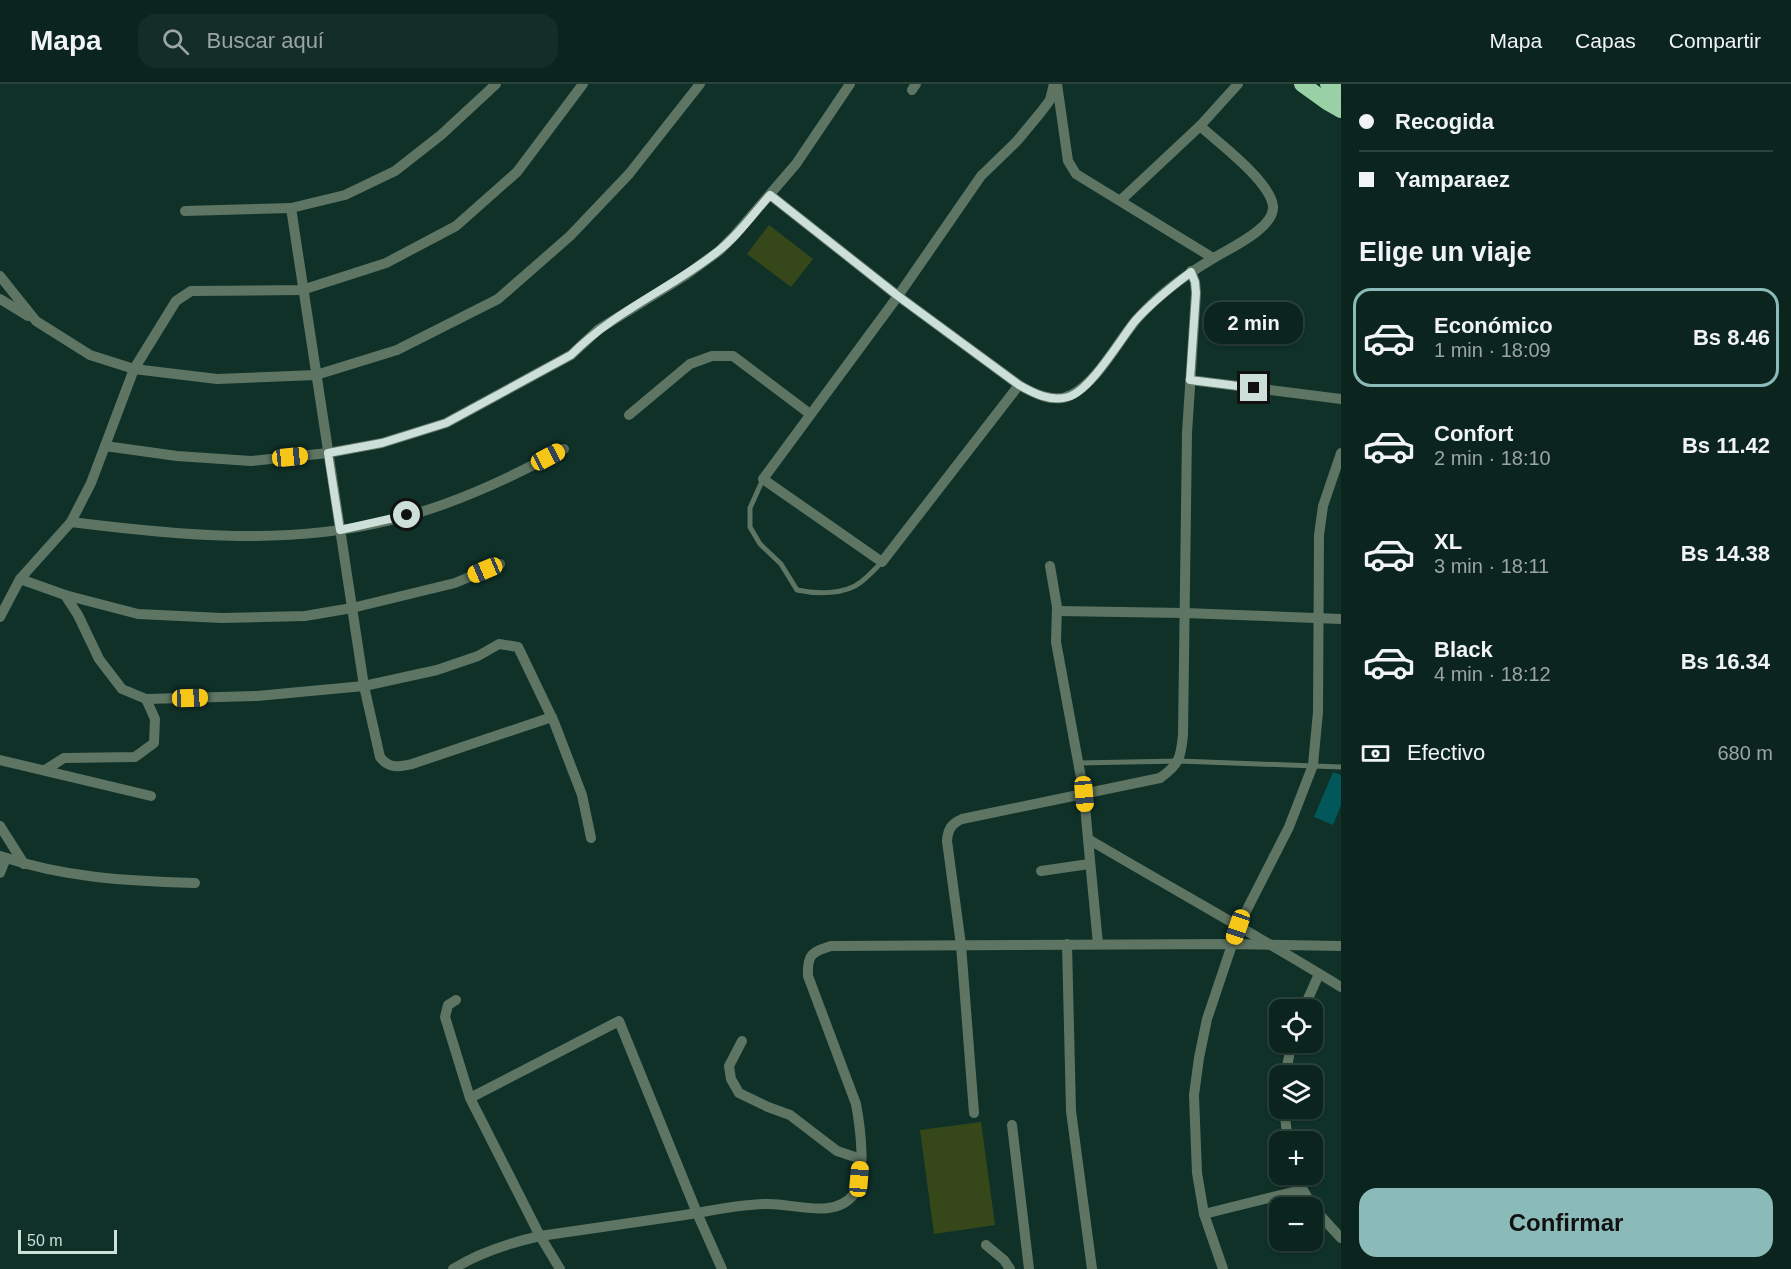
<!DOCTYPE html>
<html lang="es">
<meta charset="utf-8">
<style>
:root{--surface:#0b251e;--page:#142d27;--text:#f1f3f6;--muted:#9aa5a4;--line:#2b423c;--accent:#8bbbb9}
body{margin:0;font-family:Arial,sans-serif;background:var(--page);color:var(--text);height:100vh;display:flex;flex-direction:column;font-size:22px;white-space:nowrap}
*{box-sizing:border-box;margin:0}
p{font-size:20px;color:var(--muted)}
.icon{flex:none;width:33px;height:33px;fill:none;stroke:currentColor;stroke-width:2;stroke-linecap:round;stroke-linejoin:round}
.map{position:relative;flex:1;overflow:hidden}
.drawer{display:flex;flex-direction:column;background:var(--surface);width:450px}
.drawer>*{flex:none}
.top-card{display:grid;align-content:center;height:132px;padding:0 18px;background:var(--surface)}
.controls{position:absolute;left:1269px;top:915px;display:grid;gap:12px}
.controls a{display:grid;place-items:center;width:54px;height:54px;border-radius:12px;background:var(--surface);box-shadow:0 2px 4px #0004,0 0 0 2px var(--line);font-size:30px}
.scale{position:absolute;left:18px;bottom:15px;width:99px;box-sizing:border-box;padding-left:6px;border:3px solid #ccdfd8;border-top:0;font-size:16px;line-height:21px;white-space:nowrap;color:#ccdfd8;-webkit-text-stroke:4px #0f3128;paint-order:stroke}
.end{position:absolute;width:27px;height:27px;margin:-14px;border:8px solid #ccdfd8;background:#111;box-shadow:0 0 0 3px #111}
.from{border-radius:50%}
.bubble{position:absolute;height:42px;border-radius:18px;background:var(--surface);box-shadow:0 2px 4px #0004,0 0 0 2px var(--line);font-size:20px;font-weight:800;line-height:42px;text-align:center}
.car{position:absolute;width:18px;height:36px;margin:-18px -9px;border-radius:8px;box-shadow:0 0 4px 2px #0007;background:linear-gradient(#f5c518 24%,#345 0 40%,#f5c518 0 76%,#345 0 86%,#f5c518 0)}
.top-card b{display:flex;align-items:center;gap:21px;height:57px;font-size:22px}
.top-card b+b{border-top:2px solid var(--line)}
.top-card i{width:15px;height:15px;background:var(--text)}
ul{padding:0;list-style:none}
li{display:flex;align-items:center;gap:18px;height:99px;margin:0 12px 9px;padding:0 6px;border:3px solid transparent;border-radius:18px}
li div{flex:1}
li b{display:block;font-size:22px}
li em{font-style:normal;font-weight:800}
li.on{border-color:var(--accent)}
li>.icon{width:54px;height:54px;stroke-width:1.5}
h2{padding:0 18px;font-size:27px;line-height:72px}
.pay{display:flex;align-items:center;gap:15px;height:66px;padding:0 18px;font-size:22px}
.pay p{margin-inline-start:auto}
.cta{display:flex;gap:12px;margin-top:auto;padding:12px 18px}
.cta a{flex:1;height:69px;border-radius:18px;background:var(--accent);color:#111;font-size:24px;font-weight:800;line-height:69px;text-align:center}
header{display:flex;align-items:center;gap:36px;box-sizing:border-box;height:84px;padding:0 30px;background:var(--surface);border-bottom:2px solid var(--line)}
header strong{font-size:28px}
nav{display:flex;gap:33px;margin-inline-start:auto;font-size:21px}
.search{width:420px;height:54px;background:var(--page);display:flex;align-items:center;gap:15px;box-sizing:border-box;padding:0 21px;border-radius:18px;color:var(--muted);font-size:22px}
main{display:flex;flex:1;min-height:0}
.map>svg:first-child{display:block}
.green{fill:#364819}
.building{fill:#015759}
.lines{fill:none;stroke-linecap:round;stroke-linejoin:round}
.service{stroke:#5e7563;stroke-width:5}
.minor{stroke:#5e7563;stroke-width:10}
.trunk{stroke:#9ad0a5;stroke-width:16}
.route{stroke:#ccdfd8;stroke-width:8}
</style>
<header>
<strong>Mapa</strong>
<div class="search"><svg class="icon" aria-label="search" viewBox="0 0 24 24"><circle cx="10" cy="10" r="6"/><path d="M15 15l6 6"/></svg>Buscar aquí</div>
<nav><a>Mapa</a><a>Capas</a><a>Compartir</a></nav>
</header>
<main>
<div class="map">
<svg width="1341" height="1185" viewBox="0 0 1341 1185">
<rect width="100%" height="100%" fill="#0f3128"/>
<!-- green -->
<g class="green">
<path d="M769 141 813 175 791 203 747 170Z"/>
<path d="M981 1038 995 1141 934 1150 920 1046Z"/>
</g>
<!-- building -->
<path class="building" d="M1333 688 1341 691V721L1333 741 1314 733Z"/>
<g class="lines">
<!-- service -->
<g class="service">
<path d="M763 395 750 424V443L760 460 781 480 797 506C816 510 845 511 861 498 869 492 875 485 882 478"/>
<path d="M1079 679 1179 677 1341 683"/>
</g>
<!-- minor -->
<g class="minor">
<path d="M1057 0 1068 77 1076 90 1213 174"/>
<path d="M912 6 916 0"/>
<path d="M770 111 898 212 1019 301C1033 309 1054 320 1071 311 1097 298 1117 259 1136 236 1159 210 1185 191 1214 174 1230 164 1275 144 1273 122 1270 97 1219 59 1200 42"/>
<path d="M1121 116 1200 42 1238 0"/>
<path d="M291 124 364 602 380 673C389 685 398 683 412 680L552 633"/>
<path d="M185 127 291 124 345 111 395 87 441 51 496 0"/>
<path d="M0 192 36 237 90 271 134 285 217 295 316 291 397 266 498 215 570 152 629 90 700 0"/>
<path d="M0 215 28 232"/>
<path d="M1190 296 1341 315"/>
<path d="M1019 301 882 478 763 395 898 212 981 92 1017 57 1041 28 1050 16 1054 0"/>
<path d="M629 331 690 280 712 272H733L810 330"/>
<path d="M105 362 177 372 251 377 328 369 382 359 446 339 571 271 599 245 686 191 719 167 734 152 796 80 850 0"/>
<path d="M71 438C175 451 284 462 387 437 449 423 508 395 564 365"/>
<path d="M1050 482 1057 523 1056 558 1084 710 1088 755"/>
<path d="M20 495 65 511 138 530 222 534 305 532 352 524 455 499 500 480"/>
<path d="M65 511 78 531 99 575 122 605 146 615 257 612 364 602 437 586 478 572 499 560 518 563 554 638 582 711 591 754"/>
<path d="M1057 527 1184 529 1341 535"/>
<path d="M0 533 20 495 71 438 91 399 134 285 176 217 191 207 302 206 386 179 456 142 517 88 583 0"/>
<path d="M0 676 151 712"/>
<path d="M45 686 64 674 135 673 154 659 155 635 146 615"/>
<path d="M0 742 24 780"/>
<path d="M0 772C65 794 127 797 195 799"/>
<path d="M1041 787 1089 780"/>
<path d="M0 789 6 774"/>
<path d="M1067 860 1071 1027 1092 1185"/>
<path d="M1098 860 1088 755C1173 805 1258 852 1341 903"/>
<path d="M456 916 448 921 445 933 470 1014 540 1152 560 1185"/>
<path d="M1303 926 1319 890"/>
<path d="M742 957 729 982 731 995 739 1009 768 1023 790 1031 837 1067 861 1075"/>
<path d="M1285 992 1292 958"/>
<path d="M470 1014 619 937 697 1129 722 1185"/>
<path d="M1284 1024 1288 1058"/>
<path d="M974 1029 961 861 947 757C948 745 951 740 962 735L1160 694C1179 681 1181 673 1183 651L1187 349 1196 209 1195 198 1191 187"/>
<path d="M1012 1041 1029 1185"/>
<path d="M1296 1090C1305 1116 1322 1134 1341 1154"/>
<path d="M1204 1130 1301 1106"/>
<path d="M986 1161 1004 1176 1010 1185"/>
<path d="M453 1185C480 1168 509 1159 540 1152 588 1145 637 1138 685 1131 711 1127 740 1120 767 1120 793 1119 835 1136 854 1110 867 1092 860 1041 856 1020L808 892C807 870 812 868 831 862L1233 860 1341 862"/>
<path d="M1223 1185 1204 1130 1197 1089 1194 1011 1199 974 1207 935 1238 843 1289 743 1313 681 1318 628 1319 451 1323 422 1341 369"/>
</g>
<!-- trunk -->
<g class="trunk">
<path d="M1302 0 1327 18 1341 26"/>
<path d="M1328 0 1341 9"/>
</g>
</g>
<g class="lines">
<!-- route -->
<path class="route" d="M407 431 340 446 328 369 382 359 446 339 571 271C613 228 670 205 717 168 737 153 753 130 770 111L898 212 1019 301C1033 309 1050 318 1068 313 1090 307 1120 256 1135 237 1152 218 1171 203 1191 188L1195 198 1196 209 1190 296 1254 304"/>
</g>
</svg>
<div class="controls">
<a><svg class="icon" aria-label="locate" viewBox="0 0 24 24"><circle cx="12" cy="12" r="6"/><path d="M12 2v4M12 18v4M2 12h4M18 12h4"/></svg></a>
<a><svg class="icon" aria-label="layers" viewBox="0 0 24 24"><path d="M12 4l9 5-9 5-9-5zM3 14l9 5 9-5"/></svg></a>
<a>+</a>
<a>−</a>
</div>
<div class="scale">50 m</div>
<i class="end from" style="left:407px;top:431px"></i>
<i class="end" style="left:1254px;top:304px"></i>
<div class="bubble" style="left:1204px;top:218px;width:99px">2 min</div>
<i class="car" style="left:290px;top:373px;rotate:84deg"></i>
<i class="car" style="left:548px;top:373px;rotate:62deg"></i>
<i class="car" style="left:485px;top:486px;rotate:247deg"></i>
<i class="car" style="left:190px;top:614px;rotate:88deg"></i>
<i class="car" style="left:1084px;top:710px;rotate:175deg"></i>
<i class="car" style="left:1238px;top:843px;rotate:199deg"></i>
<i class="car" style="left:859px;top:1095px;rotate:5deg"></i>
</div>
<section class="drawer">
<div class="top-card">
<b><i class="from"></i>Recogida</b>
<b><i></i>Yamparaez</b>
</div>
<h2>Elige un viaje</h2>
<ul>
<li class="on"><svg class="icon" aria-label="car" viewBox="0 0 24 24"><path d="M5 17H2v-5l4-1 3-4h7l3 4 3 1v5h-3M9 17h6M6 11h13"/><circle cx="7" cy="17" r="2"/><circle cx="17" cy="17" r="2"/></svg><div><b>Económico</b><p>1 min · 18:09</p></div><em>Bs 8.46</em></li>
<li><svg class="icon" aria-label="car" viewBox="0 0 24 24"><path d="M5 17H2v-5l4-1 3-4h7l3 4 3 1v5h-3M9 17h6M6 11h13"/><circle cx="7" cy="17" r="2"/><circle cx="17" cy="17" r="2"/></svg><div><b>Confort</b><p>2 min · 18:10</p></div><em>Bs 11.42</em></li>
<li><svg class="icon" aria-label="car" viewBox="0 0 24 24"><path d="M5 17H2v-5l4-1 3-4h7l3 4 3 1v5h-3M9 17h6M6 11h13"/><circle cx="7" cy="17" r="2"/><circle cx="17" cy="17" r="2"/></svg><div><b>XL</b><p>3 min · 18:11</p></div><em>Bs 14.38</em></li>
<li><svg class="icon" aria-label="car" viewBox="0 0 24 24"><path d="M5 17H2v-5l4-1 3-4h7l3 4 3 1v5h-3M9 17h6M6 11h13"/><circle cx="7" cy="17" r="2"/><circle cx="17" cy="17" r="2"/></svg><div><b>Black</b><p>4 min · 18:12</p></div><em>Bs 16.34</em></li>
</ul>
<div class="pay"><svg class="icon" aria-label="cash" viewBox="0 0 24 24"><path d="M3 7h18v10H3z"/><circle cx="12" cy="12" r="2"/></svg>Efectivo<p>680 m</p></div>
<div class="cta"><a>Confirmar</a></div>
</section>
</main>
